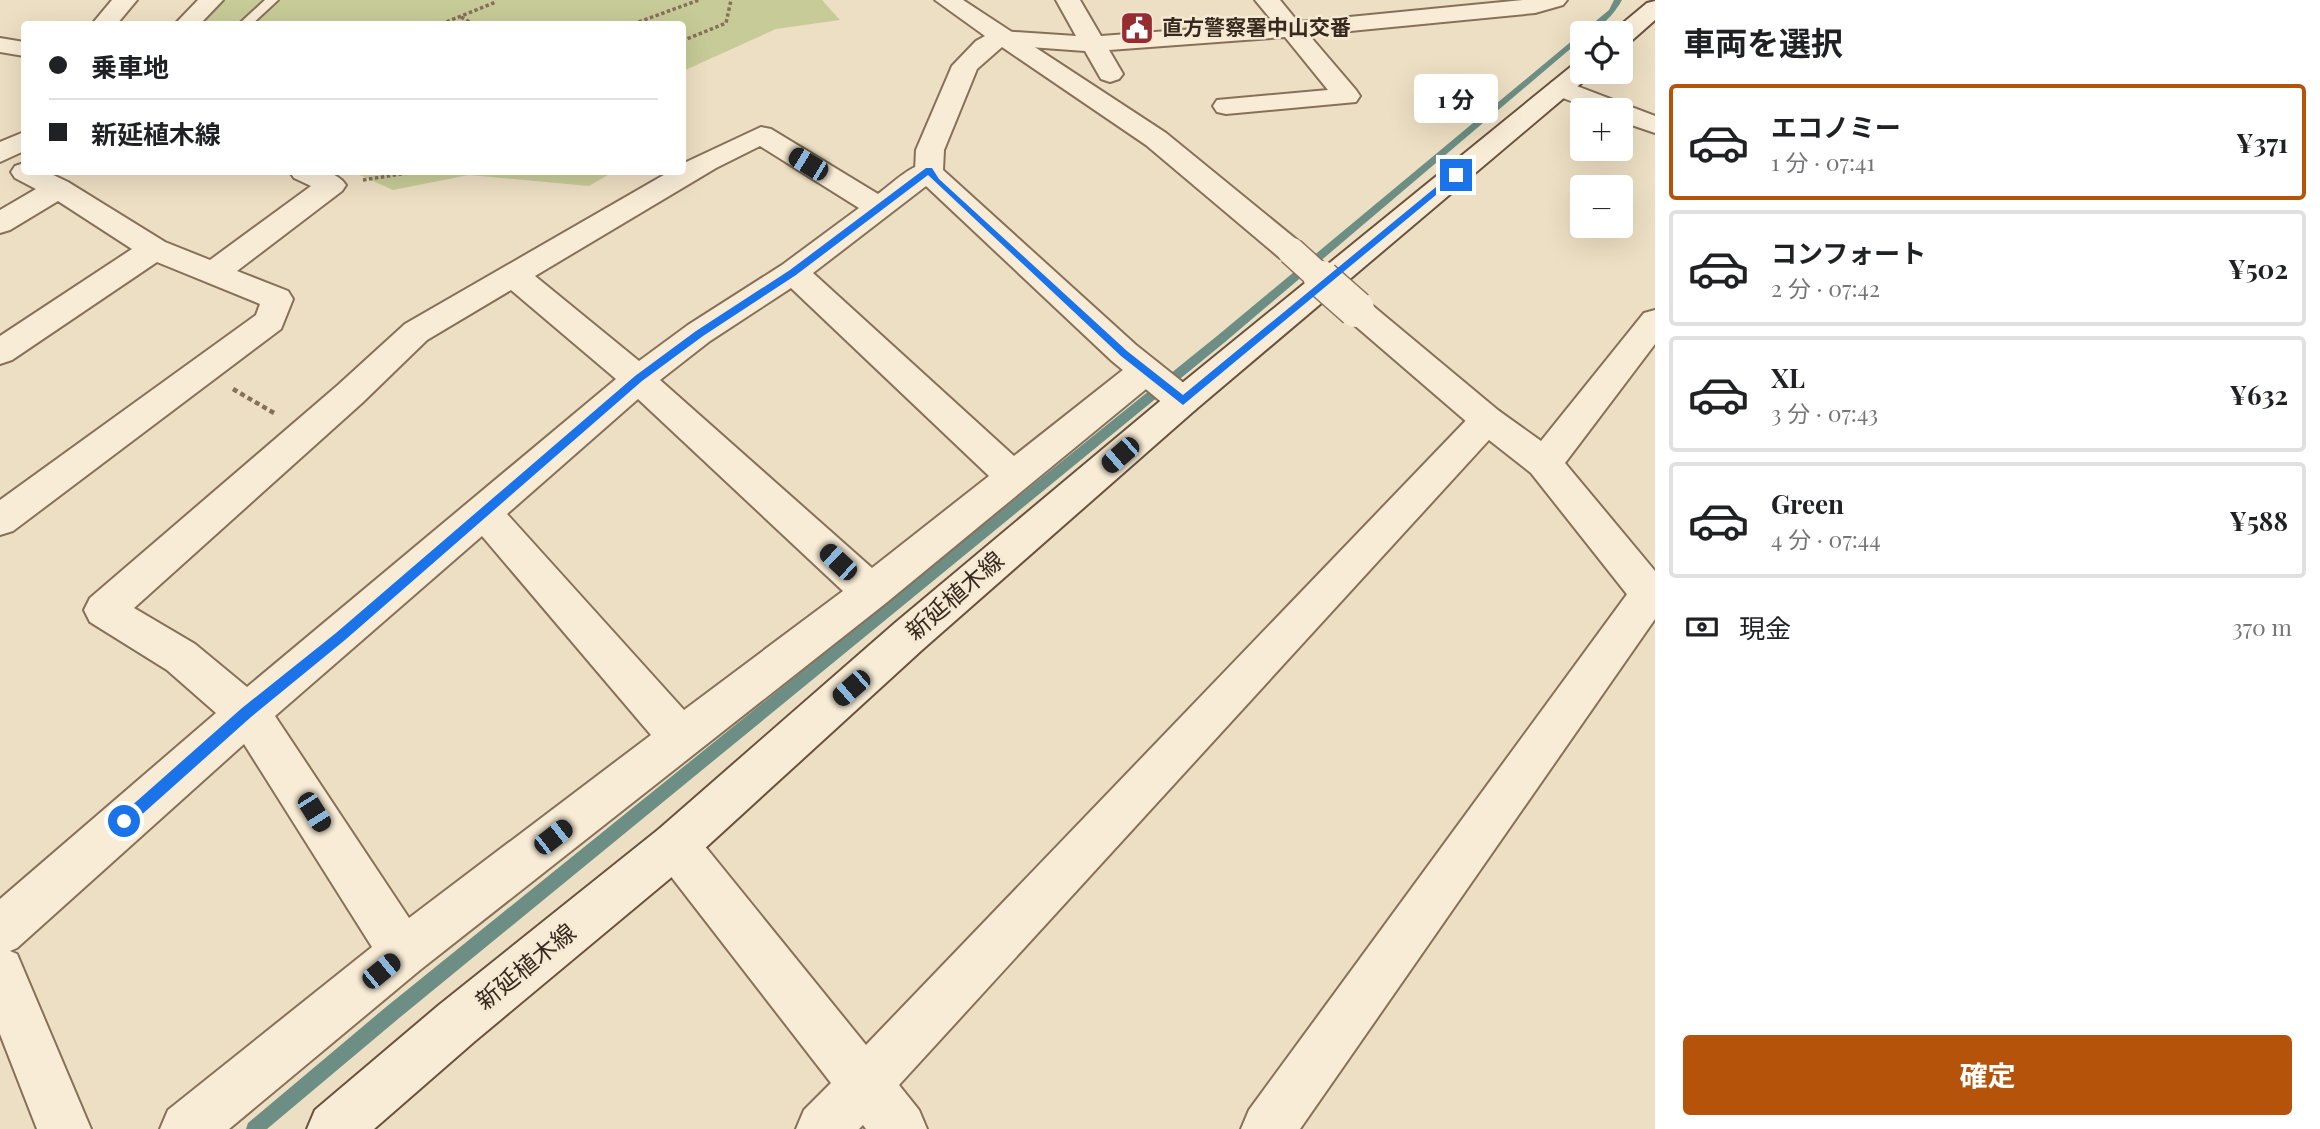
<!DOCTYPE html>
<html lang="ja">
<meta charset="utf-8">
<style>
:root{--surface:#fff;--page:#f6f6f6;--text:#202124;--muted:#757577;--line:#e0e0e0;--accent:#b45309}
body{margin:0;font-family:"Playfair Display","Noto Sans JP",serif;background:var(--page);color:var(--text);height:100vh;display:flex;flex-direction:column;font-size:26px;white-space:nowrap}
*{box-sizing:border-box;margin:0}
p{font-size:23px;color:var(--muted)}
.icon{flex:none;width:38px;height:38px;fill:none;stroke:currentColor;stroke-width:2;stroke-linecap:round;stroke-linejoin:round}
.map{position:relative;flex:1;overflow:hidden}
.drawer{display:flex;flex-direction:column;background:var(--surface);width:665px}
.drawer>*{flex:none}
.top-card{position:absolute;left:21px;top:21px;width:665px;height:154px;border-radius:7px;box-shadow:0 7px 28px #0002;display:grid;align-content:center;height:154px;padding:0 28px;background:var(--surface)}
.buttons{position:absolute;left:1570px;top:21px;display:grid;gap:14px}
.buttons a{display:grid;place-items:center;width:63px;height:63px;border-radius:7px;background:var(--surface);box-shadow:0 7px 28px #0002;font-size:35px}
.end{position:absolute;width:32px;height:32px;margin:-16px;border:9px solid #1a73e8;background:#fff;box-shadow:0 0 0 4px #fff}
.from{border-radius:50%}
.bubble{position:absolute;height:49px;border-radius:7px;background:var(--surface);box-shadow:0 7px 28px #0002;font-size:23px;font-weight:700;line-height:49px;text-align:center}
.car{position:absolute;width:21px;height:42px;margin:-21px -10px;border-radius:9px;box-shadow:0 0 5px 2px #0007;background:linear-gradient(#222 24%,#8ab4d8 0 40%,#222 0 76%,#8ab4d8 0 86%,#222 0)}
.top-card b{display:flex;align-items:center;gap:24px;height:66px;font-size:26px}
.top-card b+b{border-top:2px solid var(--line)}
.top-card i{width:18px;height:18px;background:var(--text)}
ul{padding:0;list-style:none}
li{display:flex;align-items:center;gap:21px;height:116px;margin:0 14px 10px;padding:0 14px;border:4px solid var(--line);border-radius:7px}
li div{flex:1}
li b{display:block;font-size:26px}
li em{font-style:normal;font-weight:700}
li.on{border-color:var(--accent)}
li>.icon{width:63px;height:63px;stroke-width:1.5}
h2{padding:0 28px;font-size:32px;line-height:84px}
.pay{display:flex;align-items:center;gap:18px;height:77px;padding:0 28px;font-size:26px}
.pay p{margin-inline-start:auto}
.action{display:flex;gap:14px;margin-top:auto;padding:14px 28px}
.action a{flex:1;height:80px;border-radius:7px;background:var(--accent);color:#fff;font-size:28px;font-weight:700;line-height:80px;text-align:center}
main{display:flex;flex:1;min-height:0}
.map>svg:first-child{display:block}
.green{fill:#c7cb97}
.lines{fill:none;stroke-linecap:round;stroke-linejoin:round}
.stream{fill:#6c8e84;fill-rule:evenodd}
.service-casing{stroke:#87705a;stroke-width:4}
.minor-casing{stroke:#87705a;stroke-width:4}
.tertiary-casing{stroke:#87705a;stroke-width:4}
.secondary-casing{stroke:#69513e;stroke-width:4}
.path-far1{stroke:#87705a;stroke-width:3.5;stroke-dasharray:3.5 2.5;stroke-linecap:butt}
.path{stroke:#87705a;stroke-width:4.5;stroke-dasharray:5 3.5;stroke-linecap:butt}
.service{fill:#f8ecd6;fill-rule:evenodd}
.minor{fill:#f8ecd6;fill-rule:evenodd}
.tertiary{fill:#f8ecd6;fill-rule:evenodd}
.secondary{fill:#f8ecd6;fill-rule:evenodd}
.tertiary-bridge-far1-casing{stroke:#87705a;stroke-width:30;stroke-linecap:butt}
.tertiary-bridge-casing{stroke:#87705a;stroke-width:39;stroke-linecap:butt}
.tertiary-bridge-far1{stroke:#f8ecd6;stroke-width:27}
.tertiary-bridge{stroke:#f8ecd6;stroke-width:36}
.route{fill:#1a73e8}
.labels{text-anchor:middle;stroke-width:5;stroke-linejoin:round;paint-order:stroke}
.far-poi-label{font-size:21px;font-weight:bold;fill:#37291e;stroke:#f5e9d3;text-anchor:start}
.street-label{font-size:24px;fill:#37291e;stroke:#f5e9d3}
</style>
<main>
<div class="map">
<svg width="1655" height="1129" viewBox="0 0 1655 1129">
<rect width="100%" height="100%" fill="#eddfc3"/>
<!-- green -->
<g class="green">
<path d="M211 0H822L840 20 776 29 683 71 682 24H187Z"/>
<path d="M353 172H613L589 186 469 175 393 190Z"/>
</g>
<g class="lines">
<!-- stream -->
<path class="stream" d="M1614 0H1622C1615 13 1598 33 1582 33V39L1225 342 398 1019 267 1129H246L248 1123 386 1007 1217 336 1609 10Z"/>
<!-- service casing -->
<g class="service-casing">
<path id="service" d="M265 0H278L252 24H239Z"/>
</g>
<!-- minor casing -->
<g class="minor-casing">
<g id="minor">
<path d="M112 0H137L117 24H92Z"/>
<path d="M1056 0H1080L1101 36 1274 23 1255 0H1280L1298 22 1523 0H1567L1563 5 1535 13 1309 35 1356 90 1360 96 1356 102 1226 114 1217 112 1213 106 1217 100 1328 90 1285 37 1109 50 1123 74 1119 79 1110 82 1101 79 1085 51 1001 45 992 43 989 38 992 33 1001 31 1076 36Z"/>
<path d="M0 38 24 42V56L0 52Z"/>
<path d="M761 127 771 129 878 194C896 181 916 158 939 164L943 170 939 176 813 273 1014 456 1133 362 1145 359 1157 362 1162 371 1157 380 886 603 420 970 229 1129H160L168 1110 372 947 244 744 17 948 10 951 17 954 91 1129H37L0 1034V899L216 713 167 670 90 622 84 610 90 598 338 385 405 324 669 172H682V164ZM760 146 859 208 782 265 688 325 639 361 535 276 716 168ZM791 288 989 476 872 568 660 380 710 341ZM511 290 616 379 247 687 195 644 134 608 362 403 427 340ZM638 399 843 591 684 710 507 514ZM482 536 651 735 409 918 275 716Z"/>
<path d="M24 163V172H47L68 182 165 242 210 260 311 186 294 178 290 172C309 172 334 167 346 185L342 191 237 271 288 291 293 299 281 329 13 531 0 535V500L256 315 260 304 157 262 12 360 0 364V336L132 249 58 201 10 230 0 233V210L36 189 15 178 11 172 15 166Z"/>
<path d="M1487 407 1499 411 1504 420 1499 429 899 1085 919 1110 927 1129H866L863 1125 859 1129H796L804 1110 831 1083 659 861 652 845 659 829 675 822 691 829 866 1045 1475 411Z"/>
<path d="M1650 577 1655 579V619L1300 1129H1241L1249 1110 1636 582Z"/>
</g>
</g>
<!-- tertiary casing -->
<g class="tertiary-casing">
<g id="tertiary">
<path d="M198 0H223L200 24H175Z"/>
<path d="M935 0H963L1166 133 1302 244 1306 251 1302 258 1291 261 1280 258 1146 145 1002 47 977 69 944 150 943 170 1136 345 1195 392 1200 401 1195 410 1183 414 1171 410 1112 361 926 186 915 170 916 150 952 66 976 41 985 36Z"/>
<path d="M1561 80 1655 116V133L1620 121V110H1595L1552 94 1548 88 1552 82Z"/>
<path d="M24 132V151L0 162V142Z"/>
<path d="M1356 298 1367 301 1499 411 1541 441 1644 313 1655 310V344L1565 463 1655 571V617L1641 612 1531 473 1475 429 1345 317 1340 309 1345 301Z"/>
</g>
</g>
<!-- secondary casing -->
<g class="secondary-casing">
<g id="secondary">
<path d="M1655 1V20L1629 43 1620 45V33H1611L1647 3Z"/>
<path d="M1582 62V72H1594L1591 75 1195 410 923 649 691 861 475 1041 374 1129H307L315 1110 439 1005 659 829 895 623 1171 392 1573 65Z"/>
</g>
</g>
<!-- path-far1 -->
<g class="path-far1">
<path d="M461 17 473 24"/>
<path d="M441 24 496 2"/>
<path d="M633 24 699 0"/>
<path d="M682 41 726 23 731 0"/>
<path d="M363 180 414 172"/>
</g>
<!-- path -->
<path class="path" d="M233 389 274 413"/>
<!-- service -->
<use href="#service" class="service"/>
<!-- minor -->
<use href="#minor" class="minor"/>
<!-- tertiary -->
<use href="#tertiary" class="tertiary"/>
<!-- secondary -->
<use href="#secondary" class="secondary"/>
<!-- tertiary-bridge-far1 casing -->
<g class="tertiary-bridge-far1-casing">
<path id="tertiary-bridge-far1" d="M1291 251 1324 281"/>
</g>
<!-- tertiary-bridge casing -->
<g class="tertiary-bridge-casing">
<path id="tertiary-bridge" d="M1322 279 1356 309"/>
</g>
<!-- tertiary-bridge-far1 -->
<use href="#tertiary-bridge-far1" class="tertiary-bridge-far1"/>
<!-- tertiary-bridge -->
<use href="#tertiary-bridge" class="tertiary-bridge"/>
</g>
<!-- route -->
<path class="route" d="M926 168H932L939 179 1127 351 1183 395 1453 173 1460 175 1183 405 1121 356 928 175 796 275 703 336 642 381 345 640 251 717 129 826H120V816L242 708 336 633 635 376 696 331 790 270Z"/>
<!-- icons -->
<defs>
<g id="civic-square" transform="scale(1.75)"><rect x="-9" y="-9" width="18" height="18" rx="4" fill="#942c31" stroke="#f5e9d3"/><path d="M-.6-6.5H3V-4.5H.6V-3L4-1V1h2V6H-6V1h2V-1L-.6-3ZM-1.2 2.5V6h2.4V2.5Z" fill="#fff"/></g>
</defs>
<g fill-rule="evenodd">
<use href="#civic-square" x="1137" y="28"/>
</g>
<g class="labels">
<!-- far-poi labels -->
<g class="far-poi-label">
<text x="1162" y="35">直方警察署中山交番</text>
</g>
<!-- street labels -->
<g class="street-label">
<text transform="translate(955 596) rotate(-41)" y="8">新延植木線</text>
<text transform="translate(526 967) rotate(-39)" y="8">新延植木線</text>
</g>
</g>
</svg>
<div class="buttons">
<a><svg class="icon" aria-label="locate" viewBox="0 0 24 24"><circle cx="12" cy="12" r="6"/><path d="M12 2v4M12 18v4M2 12h4M18 12h4"/></svg></a>
<a>+</a>
<a>−</a>
</div>
<i class="end from" style="left:124px;top:821px"></i>
<i class="end" style="left:1456px;top:175px"></i>
<div class="bubble" style="left:1414px;top:74px;width:84px">1 分</div>
<i class="car" style="left:808px;top:164px;rotate:301deg"></i>
<i class="car" style="left:1120px;top:455px;rotate:229deg"></i>
<i class="car" style="left:838px;top:562px;rotate:313deg"></i>
<i class="car" style="left:851px;top:688px;rotate:229deg"></i>
<i class="car" style="left:314px;top:812px;rotate:148deg"></i>
<i class="car" style="left:553px;top:837px;rotate:52deg"></i>
<i class="car" style="left:381px;top:971px;rotate:51deg"></i>
<div class="top-card">
<b><i class="from"></i>乗車地</b>
<b><i></i>新延植木線</b>
</div>
</div>
<section class="drawer">
<h2>車両を選択</h2>
<ul>
<li class="on"><svg class="icon" aria-label="car" viewBox="0 0 24 24"><path d="M5 17H2v-5l4-1 3-4h7l3 4 3 1v5h-3M9 17h6M6 11h13"/><circle cx="7" cy="17" r="2"/><circle cx="17" cy="17" r="2"/></svg><div><b>エコノミー</b><p>1 分 · 07:41</p></div><em>¥371</em></li>
<li><svg class="icon" aria-label="car" viewBox="0 0 24 24"><path d="M5 17H2v-5l4-1 3-4h7l3 4 3 1v5h-3M9 17h6M6 11h13"/><circle cx="7" cy="17" r="2"/><circle cx="17" cy="17" r="2"/></svg><div><b>コンフォート</b><p>2 分 · 07:42</p></div><em>¥502</em></li>
<li><svg class="icon" aria-label="car" viewBox="0 0 24 24"><path d="M5 17H2v-5l4-1 3-4h7l3 4 3 1v5h-3M9 17h6M6 11h13"/><circle cx="7" cy="17" r="2"/><circle cx="17" cy="17" r="2"/></svg><div><b>XL</b><p>3 分 · 07:43</p></div><em>¥632</em></li>
<li><svg class="icon" aria-label="car" viewBox="0 0 24 24"><path d="M5 17H2v-5l4-1 3-4h7l3 4 3 1v5h-3M9 17h6M6 11h13"/><circle cx="7" cy="17" r="2"/><circle cx="17" cy="17" r="2"/></svg><div><b>Green</b><p>4 分 · 07:44</p></div><em>¥588</em></li>
</ul>
<div class="pay"><svg class="icon" aria-label="cash" viewBox="0 0 24 24"><path d="M3 7h18v10H3z"/><circle cx="12" cy="12" r="2"/></svg>現金<p>370 m</p></div>
<div class="action"><a>確定</a></div>
</section>
</main>
